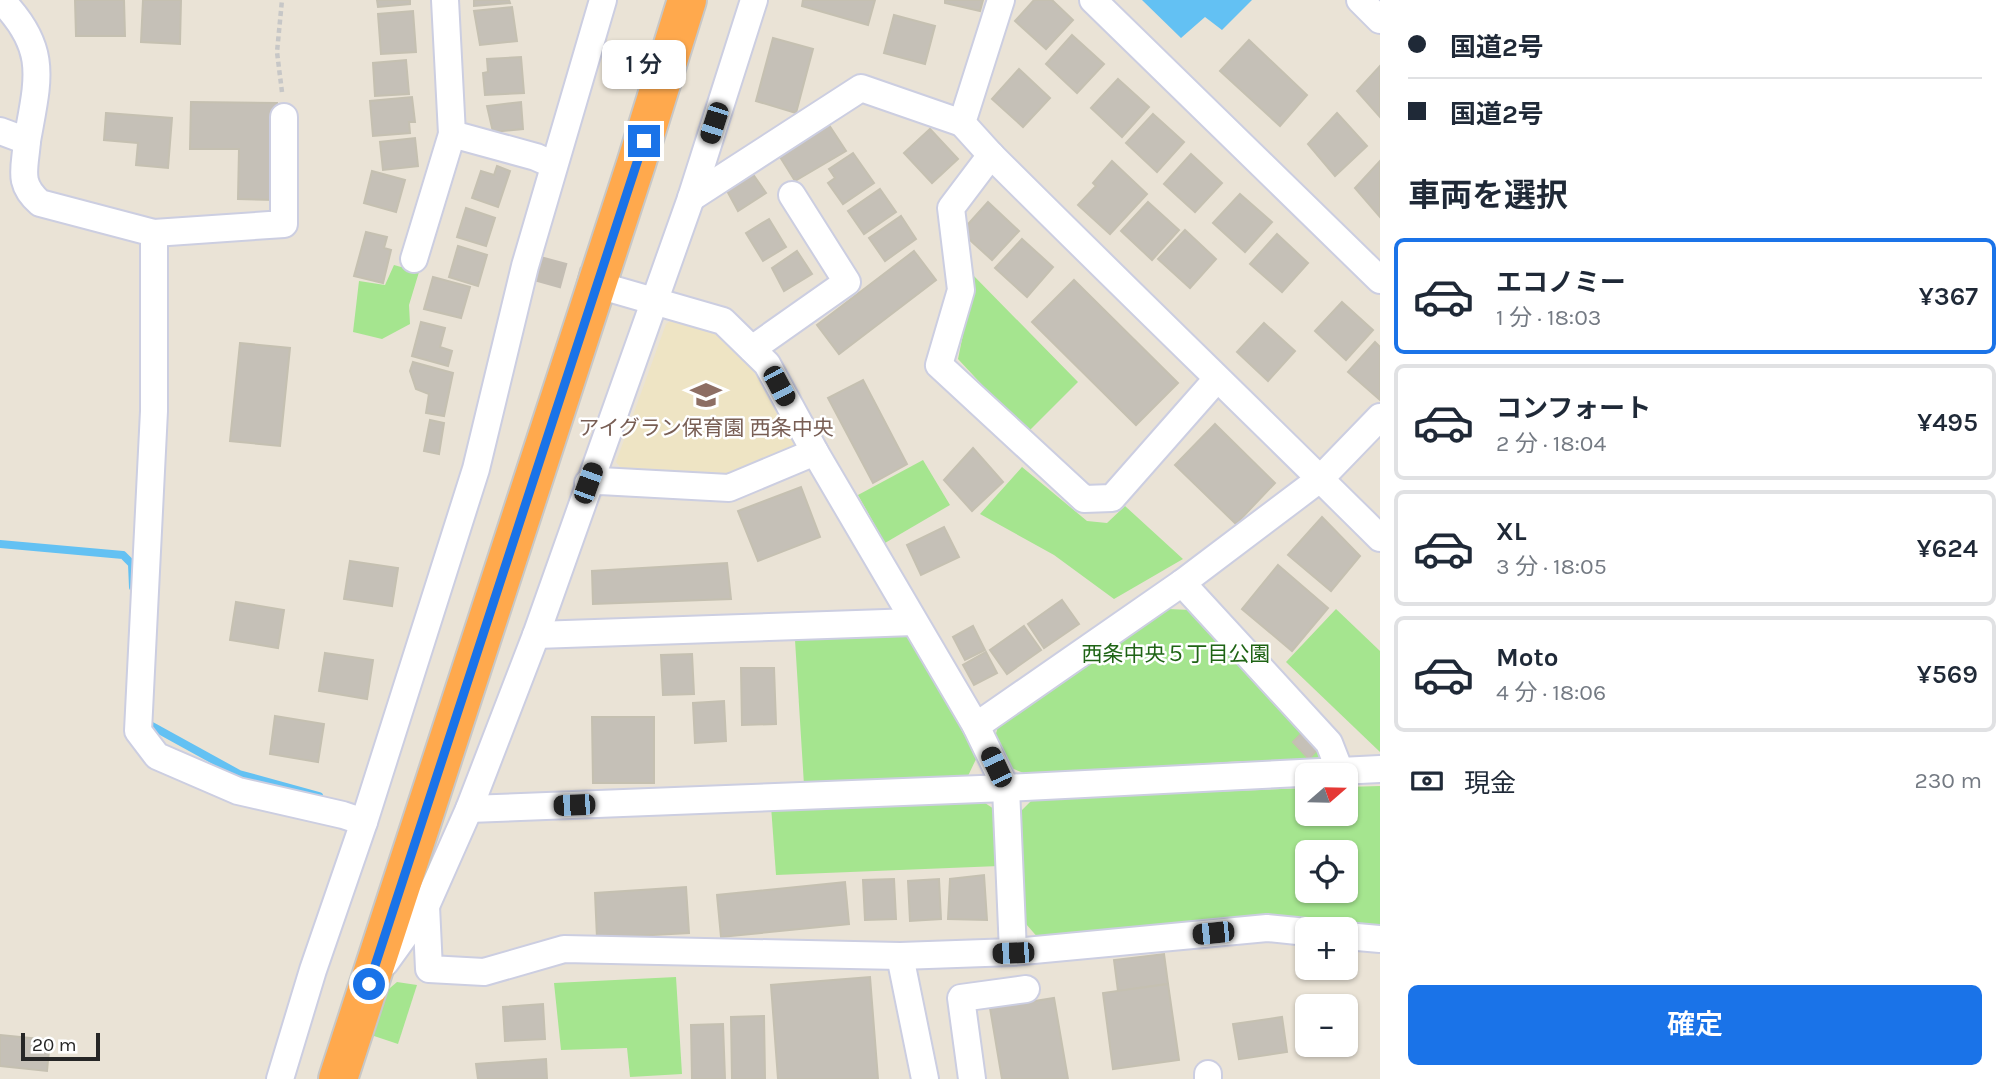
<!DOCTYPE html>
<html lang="ja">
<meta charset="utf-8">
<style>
:root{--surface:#fff;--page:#f2f2f3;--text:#1f2937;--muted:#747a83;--line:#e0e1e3;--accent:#1a73e8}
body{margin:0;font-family:Karla,"Noto Sans JP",sans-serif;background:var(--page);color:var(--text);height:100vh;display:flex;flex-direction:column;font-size:26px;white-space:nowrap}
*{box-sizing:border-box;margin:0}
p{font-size:23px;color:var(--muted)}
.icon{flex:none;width:38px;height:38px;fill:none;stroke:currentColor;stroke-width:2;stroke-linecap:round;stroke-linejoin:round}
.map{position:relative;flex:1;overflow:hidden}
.details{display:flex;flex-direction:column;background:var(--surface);width:630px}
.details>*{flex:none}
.banner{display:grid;align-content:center;height:154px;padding:0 28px;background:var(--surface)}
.needle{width:46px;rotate:70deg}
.fabs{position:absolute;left:1295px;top:763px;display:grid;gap:14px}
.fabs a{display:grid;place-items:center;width:63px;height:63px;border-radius:10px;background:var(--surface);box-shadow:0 2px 5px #0004;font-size:35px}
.scale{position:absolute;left:21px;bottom:18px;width:79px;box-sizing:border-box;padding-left:7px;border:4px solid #262626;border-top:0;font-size:19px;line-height:24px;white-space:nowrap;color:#262626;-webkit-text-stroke:5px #fff;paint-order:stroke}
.end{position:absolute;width:32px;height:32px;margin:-16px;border:9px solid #1a73e8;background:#fff;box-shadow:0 0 0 4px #fff}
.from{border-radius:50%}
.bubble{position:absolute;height:49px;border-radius:10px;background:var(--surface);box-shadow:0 2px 5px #0004;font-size:23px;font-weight:600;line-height:49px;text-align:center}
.car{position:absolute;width:21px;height:42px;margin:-21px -10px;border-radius:9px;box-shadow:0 0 5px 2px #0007;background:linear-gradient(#222 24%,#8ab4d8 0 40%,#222 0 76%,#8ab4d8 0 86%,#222 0)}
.banner b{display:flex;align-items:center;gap:24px;height:66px;font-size:26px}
.banner b+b{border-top:2px solid var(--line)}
.banner i{width:18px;height:18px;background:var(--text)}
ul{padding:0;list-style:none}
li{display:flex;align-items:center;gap:21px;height:116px;margin:0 14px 10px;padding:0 14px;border:4px solid var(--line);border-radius:10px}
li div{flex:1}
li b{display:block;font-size:26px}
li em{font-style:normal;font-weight:600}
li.current{border-color:var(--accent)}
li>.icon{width:63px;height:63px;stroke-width:1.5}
h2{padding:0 28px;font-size:32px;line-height:84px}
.pay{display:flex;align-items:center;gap:18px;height:77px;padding:0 28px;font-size:26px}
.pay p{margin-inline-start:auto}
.action{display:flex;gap:14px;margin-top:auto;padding:14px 28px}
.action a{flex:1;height:80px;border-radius:10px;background:var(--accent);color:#fff;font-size:28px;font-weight:600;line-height:80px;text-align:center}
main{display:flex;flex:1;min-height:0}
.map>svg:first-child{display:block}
.education{fill:#eee4c4}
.green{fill:#a5e58f;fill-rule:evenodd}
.water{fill:#63c1f3}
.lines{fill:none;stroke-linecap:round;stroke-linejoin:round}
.stream{stroke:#63c1f3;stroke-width:8}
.building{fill:#c5c0b7;stroke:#c5c0b1;stroke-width:2}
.minor-tunnel{stroke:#c3bdb3;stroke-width:26;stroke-dasharray:26 13;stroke-linecap:butt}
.minor-casing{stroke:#cccee1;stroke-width:30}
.highway-casing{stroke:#c7c7c7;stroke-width:42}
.path{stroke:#c7c7c7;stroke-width:4.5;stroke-dasharray:5 3.5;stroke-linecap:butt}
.minor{stroke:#fff;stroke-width:26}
.highway{stroke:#ffa94d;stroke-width:38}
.route{stroke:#1a73e8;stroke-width:9}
.labels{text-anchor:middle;stroke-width:5;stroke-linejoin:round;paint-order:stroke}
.education-label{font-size:21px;fill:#785e54;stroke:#fff}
.park-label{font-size:21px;fill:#1f6415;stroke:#fff}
</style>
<main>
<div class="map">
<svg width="1380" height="1079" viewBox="0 0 1380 1079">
<rect width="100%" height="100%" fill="#eae3d6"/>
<!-- education -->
<path class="education" d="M679 314 714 325 747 354 797 437 791 454 719 480 624 472 616 462 666 324Z"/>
<!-- green -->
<g class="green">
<path d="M394 265 419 272 409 305 410 324 382 339 353 332 359 281 385 285Z"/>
<path d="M970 272 1078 382 1027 433 958 359 970 300Z"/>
<path d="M923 460 950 505 885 543 858 495Z"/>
<path d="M1022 467 1087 521 1107 523 1125 506 1183 559 1114 599 1054 555 980 514Z"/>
<path d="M1168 609 1191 610 1320 746 1321 763 1244 761 1026 774 1009 767 995 737 999 723Z"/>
<path d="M1336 609 1380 651V752L1286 662Z"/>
<path d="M902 632 912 637 978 755 967 778 804 785 795 640Z"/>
<path d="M1380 786V928L1268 919 1040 940 1026 924 1022 869 1021 811 1033 799 1307 788V814H1346V787ZM1307 852H1346V891H1307Z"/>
<path d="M979 799 997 811 999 866 776 875 771 806Z"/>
<path d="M676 977 682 1074 630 1077 627 1048 561 1050 554 983Z"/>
<path d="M397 982 417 985 398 1044 365 1033 376 1000Z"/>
</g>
<!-- water -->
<path class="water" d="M1142 0H1252L1222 30 1205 17 1181 38Z"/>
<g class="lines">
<!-- stream -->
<g class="stream">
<path d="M0 544 123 555 132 564 133 587"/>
<path d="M150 725 239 774 319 796"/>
</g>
</g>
<!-- building -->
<g class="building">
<path d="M75 0H124L125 36H76Z"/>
<path d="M143 0H181L180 44 141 42Z"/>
<path d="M377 0H410V4L378 7Z"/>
<path d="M474 0H509L510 3 474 6Z"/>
<path d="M803 0H875L868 25 802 6Z"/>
<path d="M945 0H983L980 11 945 3Z"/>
<path d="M1034 0H1052L1073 20 1046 49 1015 21Z"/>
<path d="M512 7 517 41 480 45 474 11Z"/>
<path d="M413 11 416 52 381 54 378 14Z"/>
<path d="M894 15 935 26 925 64 884 53Z"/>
<path d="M1072 35 1104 64 1077 93 1046 64Z"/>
<path d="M773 38 813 49 796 113 756 101Z"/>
<path d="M1249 40 1307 95 1280 126 1220 71Z"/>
<path d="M521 57 524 93 485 95 483 73 488 72 487 59Z"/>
<path d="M406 60 409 94 375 96 373 63Z"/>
<path d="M1380 66V117L1357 91Z"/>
<path d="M1019 69 1050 98 1023 127 992 99Z"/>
<path d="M1118 79 1149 107 1122 137 1091 108Z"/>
<path d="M412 97 415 122H409L410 133 373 136 370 101Z"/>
<path d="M191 102 277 103 275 200 238 199 239 149H190Z"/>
<path d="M521 102 523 129 493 132 487 106Z"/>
<path d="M106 113 172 118 168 168 136 165 138 143 104 140Z"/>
<path d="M1337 113 1367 146 1335 176 1308 144Z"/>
<path d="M1153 114 1184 142 1157 172 1126 143Z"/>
<path d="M827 122 846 151 795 181 777 152Z"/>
<path d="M930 129 958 159 932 183 904 153Z"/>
<path d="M415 138 418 166 383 170 380 142Z"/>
<path d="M853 153 874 183 843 204 828 183 835 178 829 169Z"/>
<path d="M1191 154 1222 183 1195 212 1164 184Z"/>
<path d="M1112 161 1147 194 1110 234 1078 205 1096 186 1093 183Z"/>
<path d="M1380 161V217L1355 188Z"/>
<path d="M497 166 510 171 498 207 472 198 481 171 494 175Z"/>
<path d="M750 170 766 193 738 211 725 187Z"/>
<path d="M372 171 405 180 396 212 364 203Z"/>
<path d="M880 189 896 212 864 234 848 211Z"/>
<path d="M1240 194 1272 222 1245 252 1213 223Z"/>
<path d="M988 202 1019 231 992 260 961 232Z"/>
<path d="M1148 202 1179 230 1152 260 1121 231Z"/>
<path d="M466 208 495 218 486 246 457 237Z"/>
<path d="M901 216 916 239 885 261 869 238Z"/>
<path d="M769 219 786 247 763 261 746 233Z"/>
<path d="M1185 230 1216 259 1190 288 1158 259Z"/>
<path d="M366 232 387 237 384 248 391 250 383 283 354 276Z"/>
<path d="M1277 234 1308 263 1282 292 1250 264Z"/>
<path d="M1022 239 1053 267 1027 297 995 268Z"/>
<path d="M458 246 487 255 478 286 449 277Z"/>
<path d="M797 251 812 274 784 291 772 268Z"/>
<path d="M914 251 936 280 839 354 817 325Z"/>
<path d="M433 277 470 287 461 318 424 309Z"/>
<path d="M1074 280 1178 383 1136 425 1032 322Z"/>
<path d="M1342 302 1373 330 1346 360 1315 331Z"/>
<path d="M421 322 445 328 440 347 452 351 448 366 412 356Z"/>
<path d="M1264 323 1295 351 1268 381 1237 352Z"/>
<path d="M1375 342 1380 347V400L1348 372Z"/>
<path d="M240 343 290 348 280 446 230 441Z"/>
<path d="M413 362 453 373 444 416 426 413 429 394 416 389 410 371Z"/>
<path d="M863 380 907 464 873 483 828 398Z"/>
<path d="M430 420 444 423 439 454 424 451Z"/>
<path d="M1215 424 1275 483 1236 524 1175 465Z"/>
<path d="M973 448 1003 482 972 511 944 480Z"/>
<path d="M801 487 820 537 758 561 738 511Z"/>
<path d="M1322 517 1360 556 1331 591 1288 555Z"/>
<path d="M944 527 959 557 921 575 907 545Z"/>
<path d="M350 561 398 568 392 606 344 599Z"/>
<path d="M727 563 731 599 593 604 592 571Z"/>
<path d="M1278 565 1328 608 1292 651 1242 609Z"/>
<path d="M1062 600 1079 624 1044 648 1028 624Z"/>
<path d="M236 602 284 610 278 648 230 640Z"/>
<path d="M973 626 985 650 965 660 953 637Z"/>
<path d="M1024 626 1041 650 1007 674 990 650Z"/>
<path d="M986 652 997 673 974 685 963 665Z"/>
<path d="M325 653 373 660 367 699 319 691Z"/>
<path d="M692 654 694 694 663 695 661 655Z"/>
<path d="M741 668H774L776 724 742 725Z"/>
<path d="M724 701 726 741 695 743 693 703Z"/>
<path d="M275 716 324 724 318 762 270 754Z"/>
<path d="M592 717H654V783H593Z"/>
<path d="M1305 730 1320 746 1309 759 1293 742Z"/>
<path d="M984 875 987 920 948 919 950 879Z"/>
<path d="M894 879 896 919 865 920 863 880Z"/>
<path d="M939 879 941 919 910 921 908 881Z"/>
<path d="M845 882 849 924 721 937 717 895Z"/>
<path d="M686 887 689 933 597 938 595 893Z"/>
<path d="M1164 954 1168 984 1118 991 1114 960Z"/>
<path d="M870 977 878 1079H778L771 985Z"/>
<path d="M1168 984 1179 1060 1113 1069 1103 993Z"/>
<path d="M1054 998 1068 1079H1002L990 1008Z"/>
<path d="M543 1004 545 1039 505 1041 503 1007Z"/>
<path d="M764 1016 765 1079H732L731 1017Z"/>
<path d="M1282 1017 1287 1052 1239 1059 1233 1024Z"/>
<path d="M723 1024 725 1079H692L691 1025Z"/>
<path d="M0 1035 50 1040 47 1071 0 1066Z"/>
<path d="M546 1059 547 1079H478L476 1064Z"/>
</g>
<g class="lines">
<!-- minor-tunnel -->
<path class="minor-tunnel" d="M539 269 612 289"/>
<!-- minor casing -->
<g class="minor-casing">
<g id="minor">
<path d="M1 0C49 49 38 79 27 141"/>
<path d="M445 0 452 134 536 157 554 165"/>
<path d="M1001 0 962 123 991 155C1120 284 1251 410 1380 538"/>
<path d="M1093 0 1380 280"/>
<path d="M1360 0 1380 20"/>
<path d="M0 131 27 141C25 169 17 183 40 203L154 233 284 224V117"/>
<path d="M991 155 951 208 961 290 939 365 1084 499 1112 498 1216 380"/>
<path d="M691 198 861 88 962 123"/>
<path d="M154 233V411L138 731 157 756 238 791 343 815 364 822"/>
<path d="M414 259 452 134"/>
<path d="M612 289 723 321 767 364 815 452 976 726 1006 788 1013 952"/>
<path d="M752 349 847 282 792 195"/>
<path d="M588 483 600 481 729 488 815 452"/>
<path d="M1182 583 1329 743 1340 771"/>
<path d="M536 635 914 622"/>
<path d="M976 726 1182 583 1321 478 1380 417"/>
<path d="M469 809 1006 788 1380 769"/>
<path d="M426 906 429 969 484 972 564 949 900 956 1013 952 1267 928 1307 932"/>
<path d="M1346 936 1380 939"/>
<path d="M900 956 925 1079"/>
<path d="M385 963 426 906 469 809 536 635 691 198 754 0"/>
<path d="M1208 1074V1079"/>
<path d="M280 1079 313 970 364 822 476 469 525 266 603 0"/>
<path d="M972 1079 961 998 1026 989"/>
</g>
</g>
<!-- highway casing -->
<g class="highway-casing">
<path id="highway" d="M338 1079 636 164 687 0"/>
</g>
<!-- path -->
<path class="path" d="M282 92 277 52 282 0"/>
<!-- minor -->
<use href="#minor" class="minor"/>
<!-- highway -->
<use href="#highway" class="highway"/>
</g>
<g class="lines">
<!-- route -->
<path class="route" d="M369 984 644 141"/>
</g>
<!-- icons -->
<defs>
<g id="school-bare" transform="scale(2.415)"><path d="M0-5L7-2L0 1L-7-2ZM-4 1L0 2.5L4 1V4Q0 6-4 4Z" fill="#8d6e63" stroke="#fff" stroke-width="2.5" paint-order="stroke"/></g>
</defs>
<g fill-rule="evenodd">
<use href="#school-bare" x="706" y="395"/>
</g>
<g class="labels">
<!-- education labels -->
<g class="education-label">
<text x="706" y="435">アイグラン保育園 西条中央</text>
</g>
<!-- park labels -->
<g class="park-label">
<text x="1176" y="661">西条中央５丁目公園</text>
</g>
</g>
</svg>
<div class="fabs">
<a><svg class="needle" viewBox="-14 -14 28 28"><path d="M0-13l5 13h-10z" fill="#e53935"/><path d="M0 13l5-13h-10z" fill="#747a83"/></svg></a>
<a><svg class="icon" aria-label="locate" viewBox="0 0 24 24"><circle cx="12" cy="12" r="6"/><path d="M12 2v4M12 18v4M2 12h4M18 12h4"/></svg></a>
<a>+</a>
<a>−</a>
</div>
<div class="scale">20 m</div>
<i class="end from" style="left:369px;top:984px"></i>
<i class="end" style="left:644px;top:141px"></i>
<div class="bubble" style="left:602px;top:40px;width:84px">1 分</div>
<i class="car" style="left:714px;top:123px;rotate:198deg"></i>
<i class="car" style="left:779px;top:386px;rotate:152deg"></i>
<i class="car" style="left:588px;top:483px;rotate:20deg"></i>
<i class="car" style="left:996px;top:767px;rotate:335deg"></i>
<i class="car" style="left:574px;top:805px;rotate:268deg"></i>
<i class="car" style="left:1213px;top:933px;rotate:264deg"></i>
<i class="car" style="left:1013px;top:953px;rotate:268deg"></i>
</div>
<section class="details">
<div class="banner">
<b><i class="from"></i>国道2号</b>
<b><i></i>国道2号</b>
</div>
<h2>車両を選択</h2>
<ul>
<li class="current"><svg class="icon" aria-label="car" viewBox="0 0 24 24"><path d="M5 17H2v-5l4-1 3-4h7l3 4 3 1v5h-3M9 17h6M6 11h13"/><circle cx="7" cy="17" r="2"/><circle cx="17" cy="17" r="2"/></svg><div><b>エコノミー</b><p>1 分 · 18:03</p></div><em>¥367</em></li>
<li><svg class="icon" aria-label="car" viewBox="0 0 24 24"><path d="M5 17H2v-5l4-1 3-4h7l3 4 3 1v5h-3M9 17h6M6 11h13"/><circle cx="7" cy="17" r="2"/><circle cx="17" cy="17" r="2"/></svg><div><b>コンフォート</b><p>2 分 · 18:04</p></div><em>¥495</em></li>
<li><svg class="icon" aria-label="car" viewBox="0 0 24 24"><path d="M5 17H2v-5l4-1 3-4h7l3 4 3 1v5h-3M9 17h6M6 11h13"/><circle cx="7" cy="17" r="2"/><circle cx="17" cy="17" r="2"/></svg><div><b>XL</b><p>3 分 · 18:05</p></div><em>¥624</em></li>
<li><svg class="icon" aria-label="car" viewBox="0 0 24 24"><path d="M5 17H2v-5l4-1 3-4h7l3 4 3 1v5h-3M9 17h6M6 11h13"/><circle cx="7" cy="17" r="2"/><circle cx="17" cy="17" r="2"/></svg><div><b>Moto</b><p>4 分 · 18:06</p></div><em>¥569</em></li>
</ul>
<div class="pay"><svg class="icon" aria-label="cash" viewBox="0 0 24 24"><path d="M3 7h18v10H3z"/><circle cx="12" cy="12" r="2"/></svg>現金<p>230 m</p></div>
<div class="action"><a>確定</a></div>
</section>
</main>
